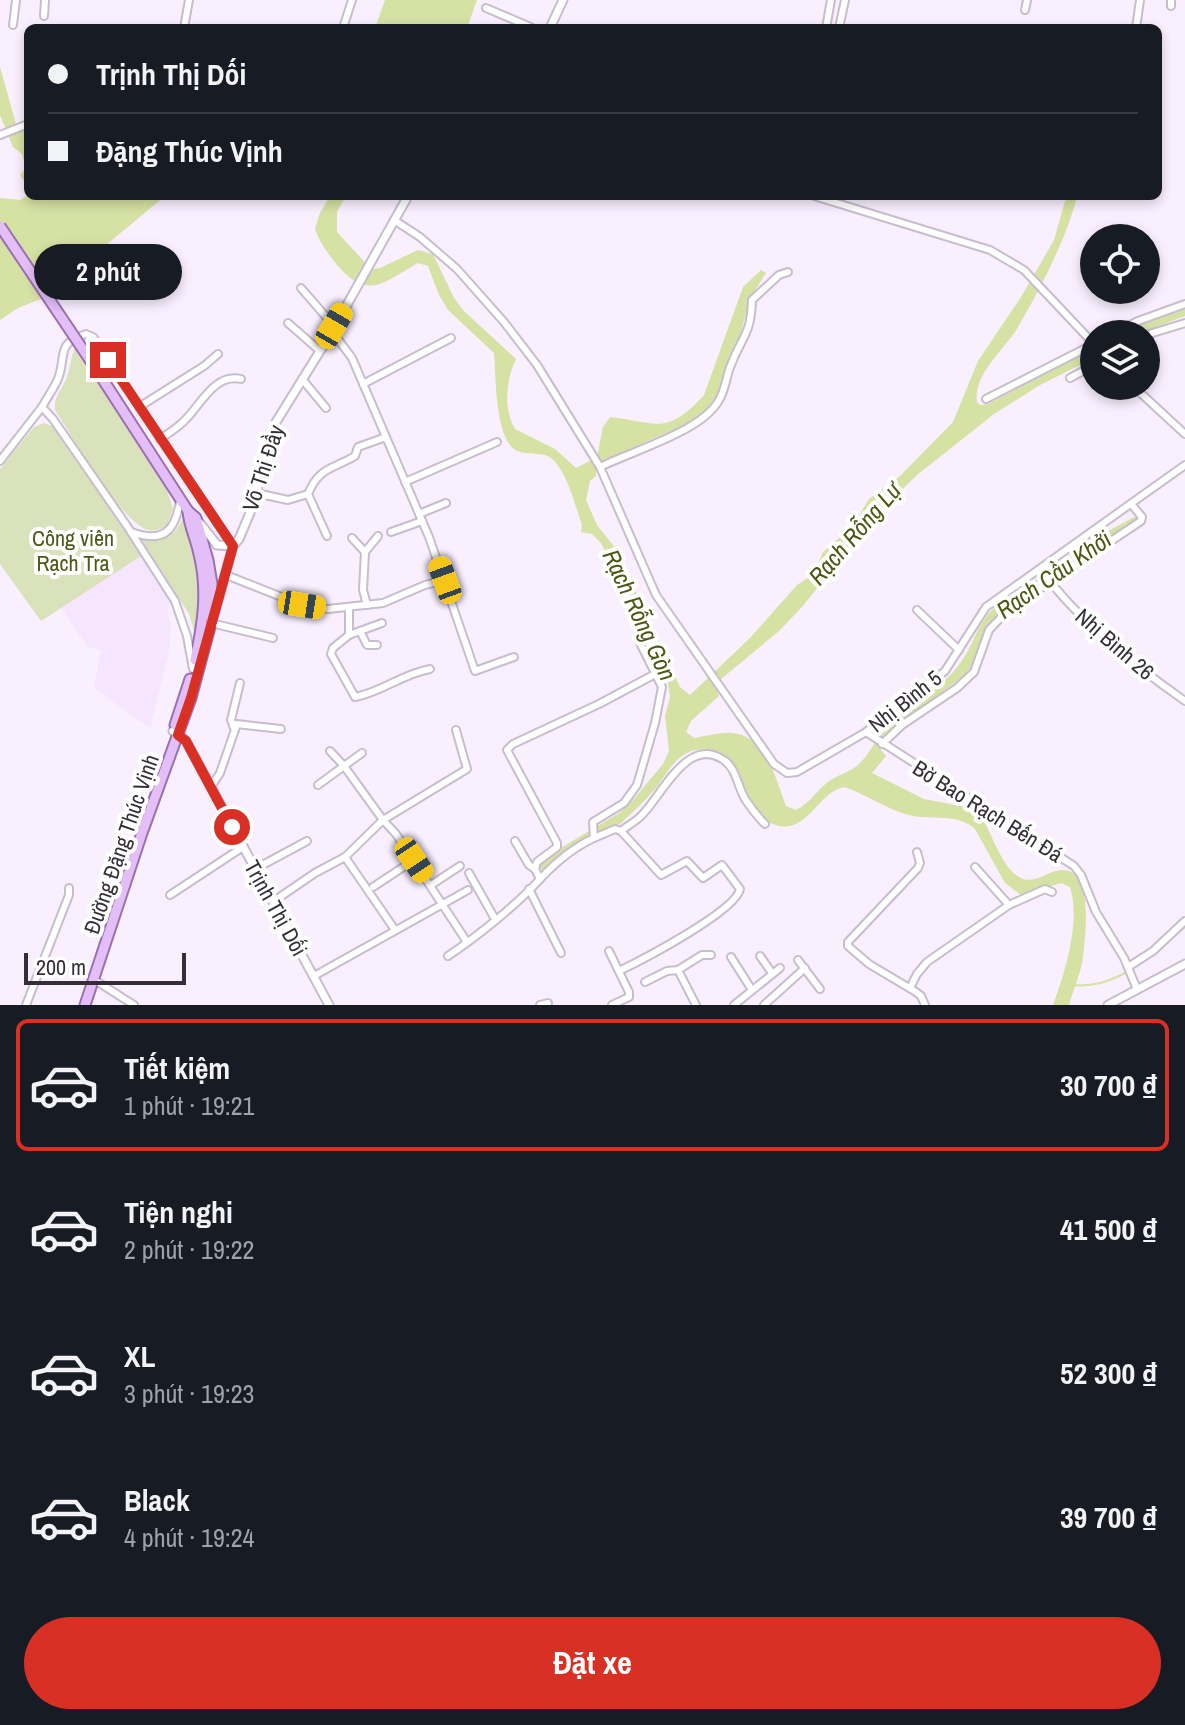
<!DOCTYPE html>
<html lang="vi">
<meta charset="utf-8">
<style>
:root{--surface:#171b24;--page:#20242c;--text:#f1f3f6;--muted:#9ea1a6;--line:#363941;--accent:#d93025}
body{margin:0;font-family:"Archivo Narrow",sans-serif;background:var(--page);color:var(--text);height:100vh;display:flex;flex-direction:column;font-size:30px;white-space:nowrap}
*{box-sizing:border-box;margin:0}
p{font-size:26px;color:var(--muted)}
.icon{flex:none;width:44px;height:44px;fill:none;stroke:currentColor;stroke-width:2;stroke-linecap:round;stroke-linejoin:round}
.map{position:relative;height:1005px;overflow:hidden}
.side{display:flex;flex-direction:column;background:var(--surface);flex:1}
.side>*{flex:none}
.banner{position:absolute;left:24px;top:24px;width:1138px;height:176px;border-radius:12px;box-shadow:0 4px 12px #0003;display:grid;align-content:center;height:176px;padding:0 24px;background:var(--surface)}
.buttons{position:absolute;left:1080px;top:224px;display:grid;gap:16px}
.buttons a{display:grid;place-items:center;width:80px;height:80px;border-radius:50%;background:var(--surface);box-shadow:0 4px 12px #0003;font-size:40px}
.scale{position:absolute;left:24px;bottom:20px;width:162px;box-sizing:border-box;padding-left:8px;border:4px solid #342f36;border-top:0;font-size:22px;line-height:28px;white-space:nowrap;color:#342f36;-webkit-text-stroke:6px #fff;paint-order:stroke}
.end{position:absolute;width:36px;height:36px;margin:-18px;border:10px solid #d93025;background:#fff;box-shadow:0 0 0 4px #fff}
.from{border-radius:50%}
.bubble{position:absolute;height:56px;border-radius:28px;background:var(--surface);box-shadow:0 4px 12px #0003;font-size:26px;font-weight:700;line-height:56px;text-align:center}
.car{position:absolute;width:24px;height:48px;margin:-24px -12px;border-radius:10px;box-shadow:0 0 6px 2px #0007;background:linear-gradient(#f5c518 24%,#345 0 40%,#f5c518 0 76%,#345 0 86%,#f5c518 0)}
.banner b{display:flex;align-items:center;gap:28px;height:76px;font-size:30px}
.banner b+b{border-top:2px solid var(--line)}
.banner i{width:20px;height:20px;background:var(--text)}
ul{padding:14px 0 0;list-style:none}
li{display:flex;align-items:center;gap:24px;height:132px;margin:0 16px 12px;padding:0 8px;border:4px solid transparent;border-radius:12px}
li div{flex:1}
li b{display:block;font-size:30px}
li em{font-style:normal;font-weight:700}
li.selected{border-color:var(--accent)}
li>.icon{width:72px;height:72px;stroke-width:1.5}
.cta{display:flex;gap:16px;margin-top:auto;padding:16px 24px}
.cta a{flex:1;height:92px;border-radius:48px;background:var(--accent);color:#fff;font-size:32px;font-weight:700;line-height:92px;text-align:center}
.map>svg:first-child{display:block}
.built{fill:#f5e5fe}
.green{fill:#dae2bc}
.water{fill:#d6e1a4}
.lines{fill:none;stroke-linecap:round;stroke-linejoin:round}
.stream{stroke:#d6e1a4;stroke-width:2}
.minor-casing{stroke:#c8bdcf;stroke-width:10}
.tertiary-casing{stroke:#c8bdcf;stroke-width:11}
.primary-casing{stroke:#9a70b0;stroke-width:13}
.minor{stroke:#fff;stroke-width:6}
.tertiary{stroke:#fff;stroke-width:7}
.primary{stroke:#e3bef7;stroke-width:9}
.primary-bridge-casing{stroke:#9a70b0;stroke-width:13;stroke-linecap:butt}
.primary-bridge{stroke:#e3bef7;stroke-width:9}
.route{stroke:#d93025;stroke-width:10}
.labels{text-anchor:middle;stroke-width:8;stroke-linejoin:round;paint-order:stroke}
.street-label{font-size:22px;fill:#342f36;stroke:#fff}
.park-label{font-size:22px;fill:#4f5814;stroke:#fff}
.water-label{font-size:24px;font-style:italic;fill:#4d5612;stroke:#fff}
</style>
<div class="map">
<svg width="1185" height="1005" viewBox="0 0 1185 1005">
<rect width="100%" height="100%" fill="#f9effe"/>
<!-- built -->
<path class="built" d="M141 556 171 603 167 607 171 630 168 656 150 728 94 688 101 650 88 647 61 608Z"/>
<!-- green -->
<g class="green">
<path d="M75 347 163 478 173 509 166 527C160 529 154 532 148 530 121 522 72 436 55 410 53 395 65 387 68 373 71 364 71 357 75 347Z"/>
<path d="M44 423 55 427 141 556 41 621 0 564V469L34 427Z"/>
<path d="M184 514 203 579 197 640 189 614 142 540C164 542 177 536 184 514Z"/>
</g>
<!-- water -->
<g class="water">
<path d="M385 0H477L467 28H375Z"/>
<path d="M0 67 16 124 28 131V187L20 175 26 168 22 154 13 147 0 115Z"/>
<path d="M28 195V196H165L100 250 77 285 18 308 0 320V198L20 200Z"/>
<path d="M330 196H346L337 212V232L371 269 380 268 418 250 433 254 454 298 464 311 516 359C506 379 503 409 515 429L555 449 576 468 597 457 603 427 610 417C657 422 666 437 704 395L743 287 761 270 766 273 750 298 740 336 730 356 720 388 711 406 689 423 600 462 596 466V476L590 481 586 500 597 525 616 549 680 687 690 695 750 638 797 585 814 574 823 552 852 527 869 499 900 476 953 422 978 361 1021 297 1054 240 1065 201 1068 196H1077C1068 236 1039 291 1018 327 1005 349 973 374 977 402L980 405 988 404 1094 348V358L1040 385 994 414 917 475 878 513 802 607 779 631 715 684 719 696 691 721 686 732 694 738C707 736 720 732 732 733 767 736 776 780 786 806L796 810C809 804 816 791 828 782 837 775 851 772 859 764 870 754 876 737 889 725 912 705 939 690 959 665 973 647 977 624 994 608L1110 530 1138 515 1140 520 1074 562 992 621 974 663 966 674 882 738 877 745 886 756 872 773 924 799 976 809C991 827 999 865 1019 877 1033 886 1047 871 1061 870 1095 868 1085 937 1083 957 1081 973 1073 990 1069 1005H1053C1065 973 1081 921 1070 887L1061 883 1021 895 1005 883 975 829C956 812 933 821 909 815 886 809 867 795 845 787 820 790 808 832 779 826 744 819 748 762 711 751 701 748 691 749 682 756 671 764 664 778 655 789 644 802 632 813 620 824L614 825 576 843 544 869H540L539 866 546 857 619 813 633 800 663 764 669 751 665 716 670 697 667 677 658 656 644 637 634 610 601 543 592 534 581 532 582 525C575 506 565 461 545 455 533 452 518 456 510 445 495 425 496 377 494 353L448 310 439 295 428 266 418 263C384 282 368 301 338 266 328 254 320 243 315 229L319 215Z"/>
<path d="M1185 309V316L1137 334H1119L1140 323Z"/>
</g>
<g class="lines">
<!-- stream -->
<g class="stream">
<path d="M1161 947 1185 927"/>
<path d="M1132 969 1150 956"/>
<path d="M1072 985C1093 987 1108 982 1127 972"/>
</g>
<!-- minor casing -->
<g class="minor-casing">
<g id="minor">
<path d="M1171 6V0"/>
<path d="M486 8 533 28"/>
<path d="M1025 10 1027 0"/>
<path d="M44 16 45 0"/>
<path d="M13 25 16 0"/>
<path d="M184 28 189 0"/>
<path d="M343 28 352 0"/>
<path d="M826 28 831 0"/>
<path d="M839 28 845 0"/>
<path d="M1136 28 1140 0"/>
<path d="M0 135 28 124"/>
<path d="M814 196 990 250 1024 270 1094 344"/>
<path d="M394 220 420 237 457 269 504 322 537 365 600 467 656 595 774 764 787 773 797 772 866 732 945 671 986 607 1185 465"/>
<path d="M301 288 334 326"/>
<path d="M288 323 320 351"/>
<path d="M331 330 352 358 429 537 475 671 514 657"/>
<path d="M1113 334 1138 321 1185 304"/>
<path d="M1146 335 1185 323"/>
<path d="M1070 378 1094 365"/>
<path d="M302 379 326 408"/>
<path d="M363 384 451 338"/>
<path d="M1133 386 1185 434"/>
<path d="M986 399 1094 344"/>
<path d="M139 407 204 366 218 354"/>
<path d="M160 439C169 433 179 427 186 419 201 404 215 373 241 379"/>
<path d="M0 461 42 407"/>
<path d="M600 467C632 451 703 431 719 400 726 389 726 376 731 365 742 336 751 335 752 300L779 275 788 272"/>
<path d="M405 482 497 442"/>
<path d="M256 493 288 500 308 494 327 536"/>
<path d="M308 494C319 467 333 469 355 456L358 447 386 437"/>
<path d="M419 514 446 503"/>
<path d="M131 532C162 543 175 533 180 501"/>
<path d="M391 532 422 521"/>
<path d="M352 538 365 552 363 590 367 605"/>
<path d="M365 552 378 536"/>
<path d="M1040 569C1079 621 1132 664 1185 701"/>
<path d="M226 575 302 605 328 609 383 603 425 585 445 580"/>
<path d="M349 607V635L333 648 331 654 355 697C382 692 402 674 430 669"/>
<path d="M917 610 959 650"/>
<path d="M211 623 273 638"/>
<path d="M360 631 367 645H377"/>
<path d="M349 635 382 623"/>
<path d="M193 669 187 636 175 601 127 526 53 419 42 407C47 398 54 388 58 379 67 355 55 344 86 334L93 337 233 546"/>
<path d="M234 728 231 720 240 683"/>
<path d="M866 732 1074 866 1081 875 1096 912 1124 958 1137 989"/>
<path d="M882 744 902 725 957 688 974 672 989 630 1008 610 1141 521 1142 517 1132 505"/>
<path d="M330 751 344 766 362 753"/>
<path d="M318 785 344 766 383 820 396 834 467 942"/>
<path d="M211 787 220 773 237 724 281 729"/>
<path d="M621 831C627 826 635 822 641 816 662 796 688 733 725 761 736 769 738 787 745 799 751 808 757 816 765 824"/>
<path d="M594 838 615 829 621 831 661 875 687 861 703 878 722 865 740 889C736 911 642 960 619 971"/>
<path d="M515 841 529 865 535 869"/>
<path d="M917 852 920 863 918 868 848 942V946L869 964 916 992 921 996 925 1005"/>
<path d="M345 857 395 930"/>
<path d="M255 869 307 841"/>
<path d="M469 873 495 919"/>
<path d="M540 879 535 869 537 862 557 847V843L507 750 513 744 599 704 657 673"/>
<path d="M431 885 460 866"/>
<path d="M373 887 414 860"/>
<path d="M529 889 561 953"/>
<path d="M170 895 243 847"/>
<path d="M274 901 315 873 345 857 383 820 467 769 456 730"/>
<path d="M1009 905 1045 889 1052 892"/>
<path d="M609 951 629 992V997L612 1005"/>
<path d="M448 956C475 938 518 904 540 879 556 862 572 848 594 838L593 822 624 803 637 785 655 723 662 687 639 641"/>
<path d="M760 956 772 973"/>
<path d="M731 957 752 990"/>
<path d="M798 960 820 989"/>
<path d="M1128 967 1153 951 1185 921"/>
<path d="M314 976 468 890"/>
<path d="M93 979 134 1005"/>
<path d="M645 982 667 971 678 970"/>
<path d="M910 988 917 974 927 962 1009 905 975 867"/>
<path d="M26 1005 69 895V888"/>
<path d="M540 1005 548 1003"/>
<path d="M696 1005 678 970 702 955H711"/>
<path d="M734 1005 780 968"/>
<path d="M764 1005 805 968"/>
</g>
</g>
<!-- tertiary casing -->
<g class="tertiary-casing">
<g id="tertiary">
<path d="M550 28 563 0"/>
<path d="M199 522 217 545 233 546"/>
<path d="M214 615 233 546 239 539 252 508 276 422 330 335 408 196"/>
<path d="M173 731 186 741 329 1005"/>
<path d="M1108 1005 1185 964"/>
</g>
</g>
<!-- primary casing -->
<g class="primary-casing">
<g id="primary">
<path d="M188 511C189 526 196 539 199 554 208 590 203 624 195 660"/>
<path d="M175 725 190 679"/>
<path d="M85 1005 142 833 191 698 211 623 212 584 208 560 196 518 188 511 98 372"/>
</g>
</g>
<!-- minor -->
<use href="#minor" class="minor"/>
<!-- tertiary -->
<use href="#tertiary" class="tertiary"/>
<!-- primary -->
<use href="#primary" class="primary"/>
<!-- primary-bridge casing -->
<g class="primary-bridge-casing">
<path id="primary-bridge" d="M0 226 98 372"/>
</g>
<!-- primary-bridge -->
<use href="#primary-bridge" class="primary-bridge"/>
</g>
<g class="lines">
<!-- route -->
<path class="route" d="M108 360 233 546 191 698 178 735 186 741 232 827"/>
</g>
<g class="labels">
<!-- street labels -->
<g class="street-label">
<text transform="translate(263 468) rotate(-72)" y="8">Võ Thị Đầy</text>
<text transform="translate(1115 644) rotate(41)" y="8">Nhị Bình 26</text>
<text transform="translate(905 701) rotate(-38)" y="8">Nhị Bình 5</text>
<text transform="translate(988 811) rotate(32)" y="8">Bờ Bao Rạch Bến Đá</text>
<text transform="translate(121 844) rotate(-71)" y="8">Đường Đặng Thúc Vịnh</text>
<text transform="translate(276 908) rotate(61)" y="8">Trịnh Thị Dối</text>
</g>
<!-- park labels -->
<g class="park-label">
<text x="73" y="546">Công viên<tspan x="73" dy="25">Rạch Tra</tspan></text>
</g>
<!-- water labels -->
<g class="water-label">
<text transform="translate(855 534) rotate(-49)" y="8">Rạch Rỗng Lự</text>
<text transform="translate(1054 575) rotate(-35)" y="8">Rạch Cầu Khởi</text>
<text transform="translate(639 615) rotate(65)" y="8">Rạch Rỗng Gòn</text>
</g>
</g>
</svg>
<div class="buttons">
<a><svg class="icon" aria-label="locate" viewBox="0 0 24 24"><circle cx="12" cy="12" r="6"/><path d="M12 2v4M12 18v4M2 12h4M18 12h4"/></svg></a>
<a><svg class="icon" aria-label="layers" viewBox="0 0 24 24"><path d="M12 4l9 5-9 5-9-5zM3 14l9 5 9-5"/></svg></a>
</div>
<div class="scale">200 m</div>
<i class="end from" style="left:232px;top:827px"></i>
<i class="end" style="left:108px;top:360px"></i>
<div class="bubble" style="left:34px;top:244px;width:148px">2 phút</div>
<i class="car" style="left:334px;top:326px;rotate:30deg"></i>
<i class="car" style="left:445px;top:580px;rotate:340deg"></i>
<i class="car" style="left:302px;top:605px;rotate:99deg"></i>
<i class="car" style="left:414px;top:860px;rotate:146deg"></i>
<div class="banner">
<b><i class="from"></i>Trịnh Thị Dối</b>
<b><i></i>Đặng Thúc Vịnh</b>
</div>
</div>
<section class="side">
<ul>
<li class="selected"><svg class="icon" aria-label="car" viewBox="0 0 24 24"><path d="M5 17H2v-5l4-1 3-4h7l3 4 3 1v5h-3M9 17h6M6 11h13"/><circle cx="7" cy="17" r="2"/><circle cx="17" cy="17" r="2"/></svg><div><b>Tiết kiệm</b><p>1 phút · 19:21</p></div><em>30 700 ₫</em></li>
<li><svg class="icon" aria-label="car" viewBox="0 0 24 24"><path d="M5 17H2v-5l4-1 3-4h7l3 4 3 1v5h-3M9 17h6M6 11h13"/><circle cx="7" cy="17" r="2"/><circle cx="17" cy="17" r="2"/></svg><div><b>Tiện nghi</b><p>2 phút · 19:22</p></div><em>41 500 ₫</em></li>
<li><svg class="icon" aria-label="car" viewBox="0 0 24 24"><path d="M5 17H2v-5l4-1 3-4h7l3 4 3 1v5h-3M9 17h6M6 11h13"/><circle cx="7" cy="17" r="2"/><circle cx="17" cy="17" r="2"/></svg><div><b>XL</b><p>3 phút · 19:23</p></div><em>52 300 ₫</em></li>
<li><svg class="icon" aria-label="car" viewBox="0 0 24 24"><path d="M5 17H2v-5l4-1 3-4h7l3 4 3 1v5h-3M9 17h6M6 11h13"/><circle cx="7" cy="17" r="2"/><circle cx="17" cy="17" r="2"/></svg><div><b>Black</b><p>4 phút · 19:24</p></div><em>39 700 ₫</em></li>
</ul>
<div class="cta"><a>Đặt xe</a></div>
</section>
